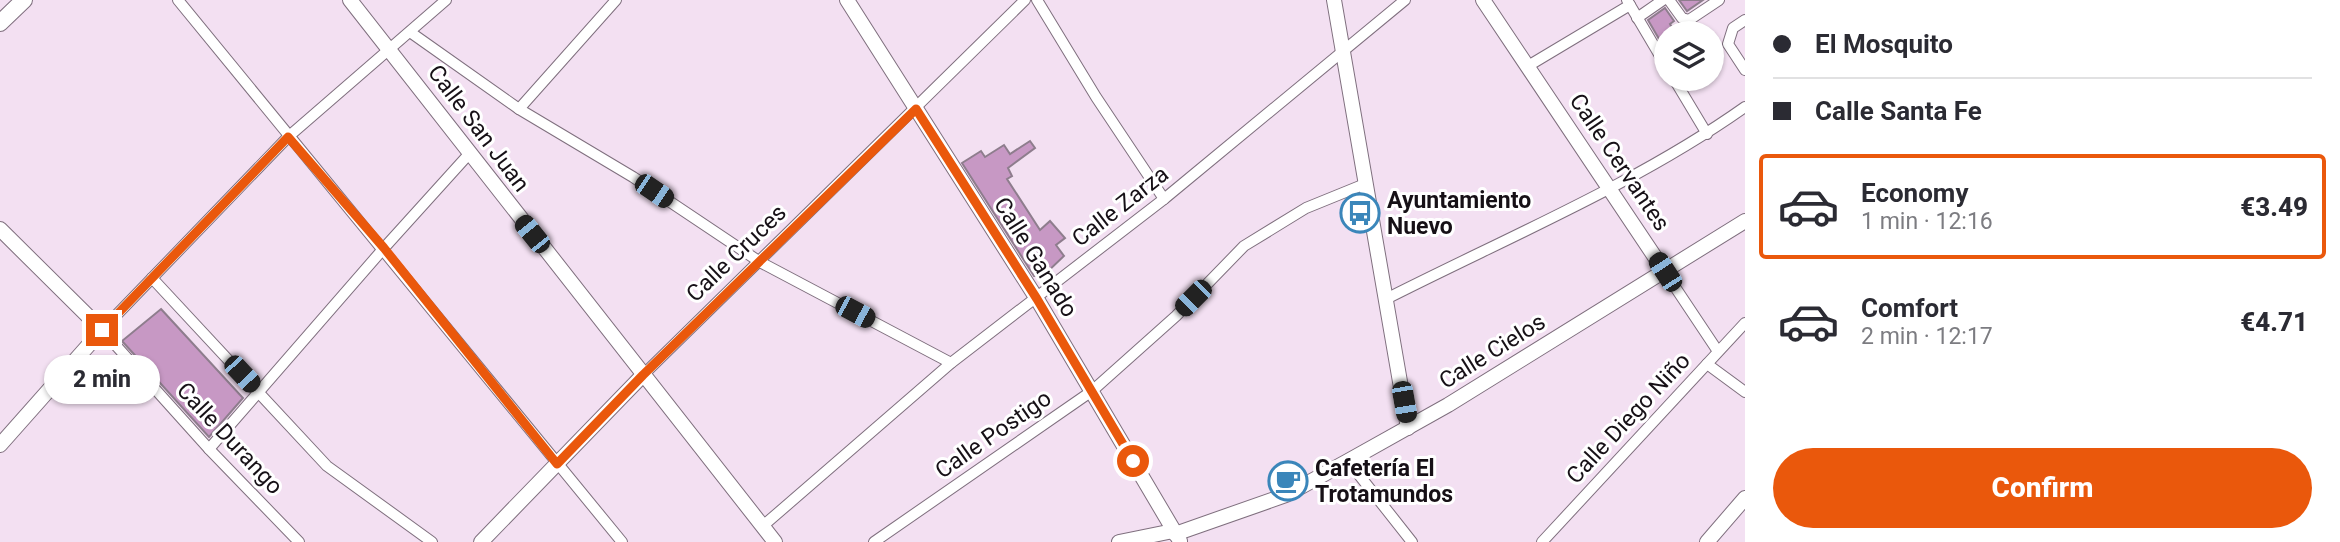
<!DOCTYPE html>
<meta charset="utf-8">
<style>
:root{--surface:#fff;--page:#f2f2f3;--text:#2b2b33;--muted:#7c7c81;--line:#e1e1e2;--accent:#ea580c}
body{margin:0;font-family:Roboto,sans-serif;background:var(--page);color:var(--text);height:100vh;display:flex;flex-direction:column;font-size:26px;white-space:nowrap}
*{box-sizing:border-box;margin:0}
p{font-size:23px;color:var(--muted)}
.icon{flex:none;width:38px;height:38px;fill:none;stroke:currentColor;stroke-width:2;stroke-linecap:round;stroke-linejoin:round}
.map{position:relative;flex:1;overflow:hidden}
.side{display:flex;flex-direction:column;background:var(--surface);width:595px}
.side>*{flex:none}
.banner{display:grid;align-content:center;height:154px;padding:0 28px;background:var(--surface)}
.fabs{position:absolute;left:1654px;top:21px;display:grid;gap:14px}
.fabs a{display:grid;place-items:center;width:70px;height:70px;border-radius:50%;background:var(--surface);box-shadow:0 2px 5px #0004;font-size:35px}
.end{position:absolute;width:32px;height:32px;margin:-16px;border:9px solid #ea580c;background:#fff;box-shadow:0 0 0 4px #fff}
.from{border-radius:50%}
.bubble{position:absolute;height:49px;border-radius:24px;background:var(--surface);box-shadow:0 2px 5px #0004;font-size:23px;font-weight:800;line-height:49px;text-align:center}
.car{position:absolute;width:21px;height:42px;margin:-21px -10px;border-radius:9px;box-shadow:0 0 5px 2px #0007;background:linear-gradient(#222 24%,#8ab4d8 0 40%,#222 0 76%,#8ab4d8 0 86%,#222 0)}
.banner b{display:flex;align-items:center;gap:24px;height:66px;font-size:26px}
.banner b+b{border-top:2px solid var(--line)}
.banner i{width:18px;height:18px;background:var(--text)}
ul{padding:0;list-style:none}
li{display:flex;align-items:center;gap:21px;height:105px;margin:0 14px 10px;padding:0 14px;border:4px solid transparent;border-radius:7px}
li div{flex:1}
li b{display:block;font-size:26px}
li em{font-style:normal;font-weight:800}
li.current{border-color:var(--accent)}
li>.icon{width:63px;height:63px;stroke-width:1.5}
.cta{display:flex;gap:14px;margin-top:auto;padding:14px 28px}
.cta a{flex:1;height:80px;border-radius:42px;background:var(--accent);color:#fff;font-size:28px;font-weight:800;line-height:80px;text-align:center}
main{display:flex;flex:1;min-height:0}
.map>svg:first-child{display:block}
.building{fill:#c798c4;stroke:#8e7d8d;stroke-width:2}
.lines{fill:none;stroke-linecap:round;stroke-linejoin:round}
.minor-casing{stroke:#7f6f7e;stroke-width:12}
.tertiary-casing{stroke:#7f6f7e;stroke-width:16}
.secondary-casing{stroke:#7f6f7e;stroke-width:18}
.minor{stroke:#fff;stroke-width:10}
.tertiary{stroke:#fff;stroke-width:14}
.secondary{stroke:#fff;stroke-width:16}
.route{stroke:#ea580c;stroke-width:9}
.labels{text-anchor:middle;stroke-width:6;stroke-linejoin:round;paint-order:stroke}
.street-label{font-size:23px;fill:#161016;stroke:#fff}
.poi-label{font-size:23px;font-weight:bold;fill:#161016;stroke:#fff;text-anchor:start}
</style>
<main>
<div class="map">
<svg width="1745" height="542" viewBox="0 0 1745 542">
<rect width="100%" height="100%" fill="#f3e0f2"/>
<!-- building -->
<g class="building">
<path d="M1679 0H1703L1687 11Z"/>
<path d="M1665 8 1674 21 1670 24 1675 33H1666V51L1648 20Z"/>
<path d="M1030 141 1035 148 1008 168 1012 176 1007 179 1040 230 1050 221 1065 238 1056 245 1064 256 1043 276H1034L962 163 981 151 985 157 1004 145 1010 154Z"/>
<path d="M161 309 243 398 209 437 122 341Z"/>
</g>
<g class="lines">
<!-- minor casing -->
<g class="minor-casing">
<g id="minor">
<path d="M178 0 622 542"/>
<path d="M1037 0 1096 97 1164 199"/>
<path d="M1627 0 1666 66"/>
<path d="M1669 0 1682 18 1689 20 1719 0"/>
<path d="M1637 18 1663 0"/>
<path d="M1745 20 1733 28 1728 44 1745 70"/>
<path d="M410 32 519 109 633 177 760 262 951 363"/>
<path d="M1528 66 1630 5"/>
<path d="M1674 79 1707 134"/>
<path d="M519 109 616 0"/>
<path d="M1665 272 1717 350"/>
<path d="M152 278 327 466 432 542"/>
<path d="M1386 299C1504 239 1638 183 1745 107"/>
<path d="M1707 364 1745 392"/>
<path d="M643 375 1025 0"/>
<path d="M209 449 384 248 469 154"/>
<path d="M1348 461 1412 542"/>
<path d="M764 525 951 363 1164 199 1405 0"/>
<path d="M299 542 209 449 102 330 288 137 446 0"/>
<path d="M874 542 1092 391 1176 316 1244 246 1306 208 1365 184"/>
<path d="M1542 542 1745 323"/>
</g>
</g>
<!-- tertiary casing -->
<g class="tertiary-casing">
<g id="tertiary">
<path d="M350 0 775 542"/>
<path d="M847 0 1037 299 1180 541"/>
<path d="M1334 0 1408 428"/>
<path d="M1483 0 1665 272"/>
<path d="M0 229 102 330 0 445"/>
<path d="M1175 534 1286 495 1348 461 1448 405 1745 221"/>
<path d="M481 542 643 375"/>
<path d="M1119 542 1173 531"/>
<path d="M1707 542 1745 498"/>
</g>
</g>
<!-- secondary casing -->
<g class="secondary-casing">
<path id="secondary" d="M0 23 24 0"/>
</g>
<!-- minor -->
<use href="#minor" class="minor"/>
<!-- tertiary -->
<use href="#tertiary" class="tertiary"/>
<!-- secondary -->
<use href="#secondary" class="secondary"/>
</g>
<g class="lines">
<!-- route -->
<path class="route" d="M102 330 288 137 384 248 557 464 643 375 916 109 1037 299 1133 461"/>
</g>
<!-- icons -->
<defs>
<g id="bus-ring" transform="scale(2.0125)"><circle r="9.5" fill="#fff" stroke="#3b86ba" stroke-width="1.5"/><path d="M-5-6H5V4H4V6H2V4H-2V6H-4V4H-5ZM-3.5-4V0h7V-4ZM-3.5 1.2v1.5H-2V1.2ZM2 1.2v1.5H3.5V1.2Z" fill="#3b86ba"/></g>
<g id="cafe-ring" transform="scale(2.0125)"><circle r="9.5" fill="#fff" stroke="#3b86ba" stroke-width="1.5"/><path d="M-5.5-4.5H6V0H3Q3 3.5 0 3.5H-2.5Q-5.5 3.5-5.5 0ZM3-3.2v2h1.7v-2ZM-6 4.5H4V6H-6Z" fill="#3b86ba"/></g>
</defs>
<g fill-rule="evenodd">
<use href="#bus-ring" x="1360" y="213"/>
<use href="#cafe-ring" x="1288" y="481"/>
</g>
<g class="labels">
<!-- street labels -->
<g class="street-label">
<text transform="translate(479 128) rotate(53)" y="8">Calle San Juan</text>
<text transform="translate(1620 162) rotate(56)" y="8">Calle Cervantes</text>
<text transform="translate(1120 206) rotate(-38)" y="8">Calle Zarza</text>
<text transform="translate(736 253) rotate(-44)" y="8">Calle Cruces</text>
<text transform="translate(1036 257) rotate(58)" y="8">Calle Ganado</text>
<text transform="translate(1492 351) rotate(-32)" y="8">Calle Cielos</text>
<text transform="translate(1628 418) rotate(-47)" y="8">Calle Diego Niño</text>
<text transform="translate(993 434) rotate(-35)" y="8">Calle Postigo</text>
<text transform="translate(230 438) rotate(47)" y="8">Calle Durango</text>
</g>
<!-- poi labels -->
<g class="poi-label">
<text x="1387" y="208">Ayuntamiento<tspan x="1387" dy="26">Nuevo</tspan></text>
<text x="1315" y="476">Cafetería El<tspan x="1315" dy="26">Trotamundos</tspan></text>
</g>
</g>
</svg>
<div class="fabs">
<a><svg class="icon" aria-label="layers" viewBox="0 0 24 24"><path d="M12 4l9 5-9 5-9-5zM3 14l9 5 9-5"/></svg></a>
</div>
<i class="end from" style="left:1133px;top:461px"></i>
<i class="end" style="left:102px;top:330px"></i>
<div class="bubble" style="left:44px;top:355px;width:116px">2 min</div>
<i class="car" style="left:654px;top:191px;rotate:124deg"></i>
<i class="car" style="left:532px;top:234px;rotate:321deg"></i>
<i class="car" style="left:1665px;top:272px;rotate:327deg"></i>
<i class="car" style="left:1193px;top:298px;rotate:225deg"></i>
<i class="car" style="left:855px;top:312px;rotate:118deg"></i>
<i class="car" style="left:242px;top:374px;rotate:137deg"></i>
<i class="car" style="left:1404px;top:402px;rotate:170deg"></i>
</div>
<section class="side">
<div class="banner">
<b><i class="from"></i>El Mosquito</b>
<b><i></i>Calle Santa Fe</b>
</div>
<ul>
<li class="current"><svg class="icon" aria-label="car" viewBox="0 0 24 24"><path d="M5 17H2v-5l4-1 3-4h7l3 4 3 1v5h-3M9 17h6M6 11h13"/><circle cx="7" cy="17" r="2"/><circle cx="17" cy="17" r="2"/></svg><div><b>Economy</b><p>1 min · 12:16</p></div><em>€3.49</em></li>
<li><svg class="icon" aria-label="car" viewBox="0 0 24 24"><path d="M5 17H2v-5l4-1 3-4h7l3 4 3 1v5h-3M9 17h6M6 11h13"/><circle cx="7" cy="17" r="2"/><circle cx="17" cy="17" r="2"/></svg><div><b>Comfort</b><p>2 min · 12:17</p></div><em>€4.71</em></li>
</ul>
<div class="cta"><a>Confirm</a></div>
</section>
</main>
